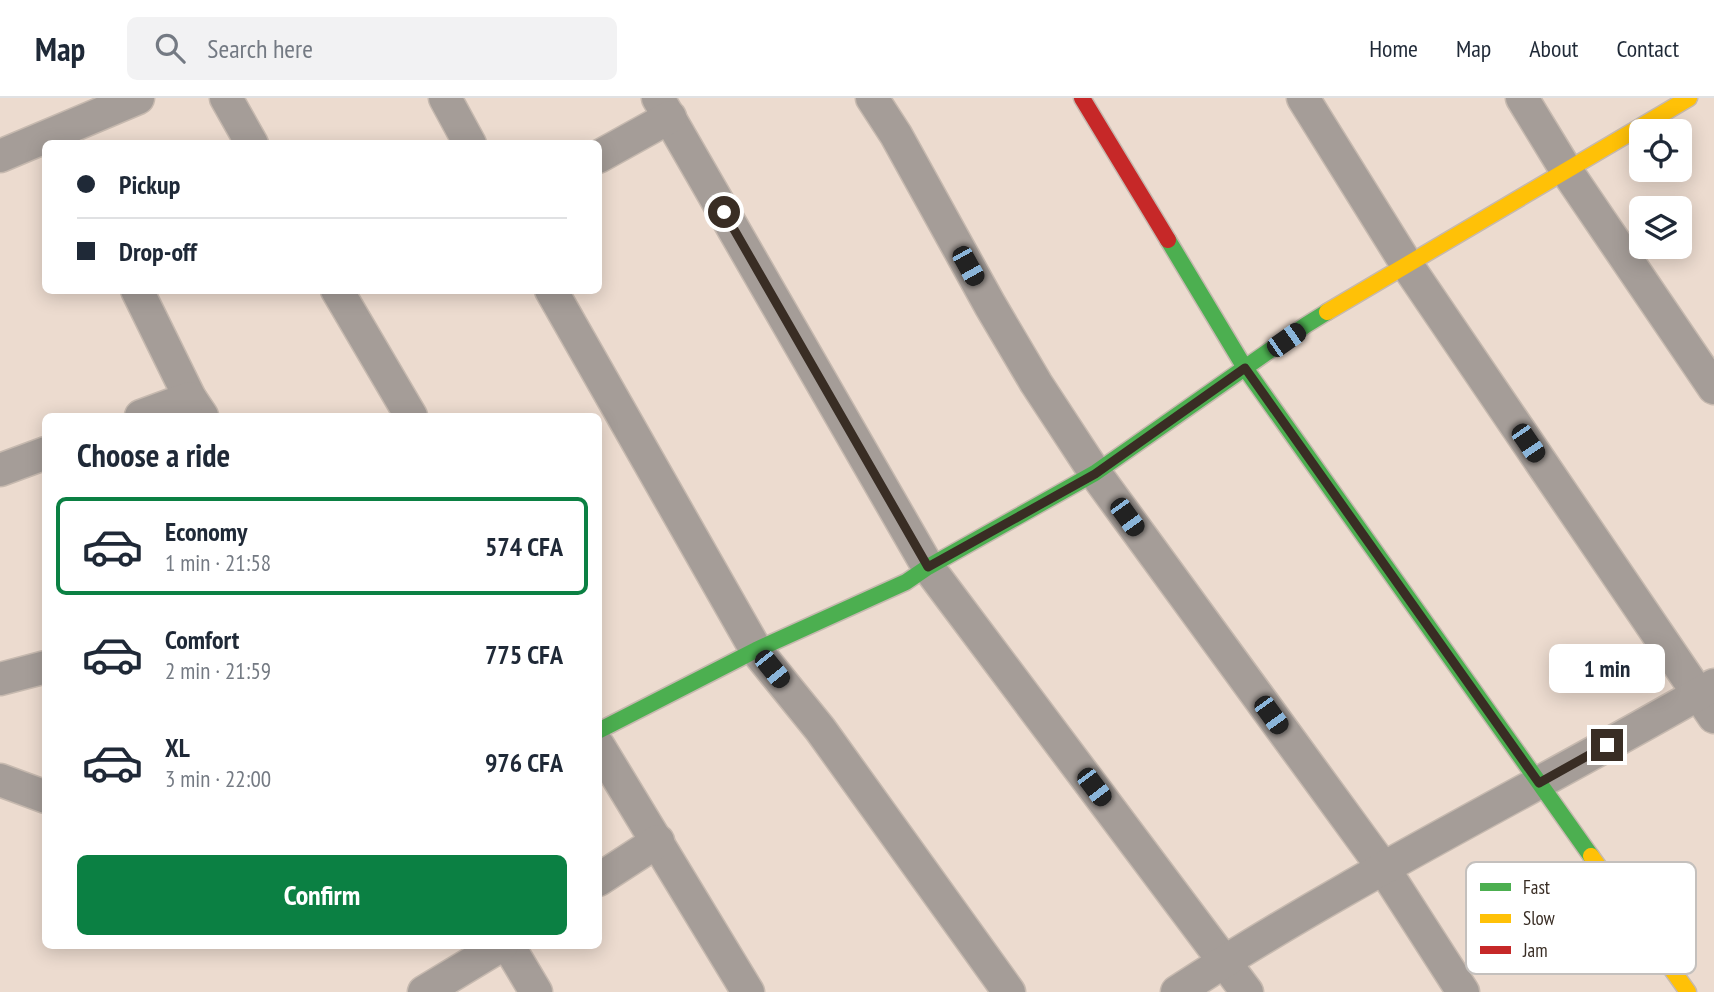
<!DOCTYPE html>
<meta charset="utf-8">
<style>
:root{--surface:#fff;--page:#f2f2f3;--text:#1f2937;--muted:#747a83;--line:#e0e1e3;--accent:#0b8043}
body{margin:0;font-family:"PT Sans Narrow",sans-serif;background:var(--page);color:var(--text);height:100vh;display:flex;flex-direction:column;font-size:26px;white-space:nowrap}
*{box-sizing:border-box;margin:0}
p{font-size:23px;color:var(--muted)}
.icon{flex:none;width:38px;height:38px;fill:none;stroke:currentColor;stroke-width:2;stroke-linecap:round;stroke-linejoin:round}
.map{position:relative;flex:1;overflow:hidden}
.panel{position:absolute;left:42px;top:315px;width:560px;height:536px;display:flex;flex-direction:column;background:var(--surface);border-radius:10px;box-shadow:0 4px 18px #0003}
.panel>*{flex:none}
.banner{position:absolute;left:42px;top:42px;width:560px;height:154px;border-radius:10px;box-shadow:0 4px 18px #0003;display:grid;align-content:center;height:154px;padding:0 35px;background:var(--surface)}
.tools{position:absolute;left:1629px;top:21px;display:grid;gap:14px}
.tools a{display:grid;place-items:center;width:63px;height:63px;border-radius:10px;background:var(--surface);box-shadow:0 4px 18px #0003;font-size:35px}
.end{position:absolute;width:32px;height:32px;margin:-16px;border:9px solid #392d24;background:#fff;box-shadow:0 0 0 4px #fff}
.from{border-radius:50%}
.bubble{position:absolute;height:49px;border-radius:10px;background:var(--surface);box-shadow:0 4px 18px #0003;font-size:23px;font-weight:700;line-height:49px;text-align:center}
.car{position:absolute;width:21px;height:42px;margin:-21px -10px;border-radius:9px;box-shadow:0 0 5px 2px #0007;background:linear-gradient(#222 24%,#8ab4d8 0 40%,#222 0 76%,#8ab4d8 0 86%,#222 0)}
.banner b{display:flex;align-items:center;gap:24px;height:66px;font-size:26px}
.banner b+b{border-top:2px solid var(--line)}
.banner i{width:18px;height:18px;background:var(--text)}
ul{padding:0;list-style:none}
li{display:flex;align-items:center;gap:21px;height:98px;margin:0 14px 10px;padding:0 21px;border:4px solid transparent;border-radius:10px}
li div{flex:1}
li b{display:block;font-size:26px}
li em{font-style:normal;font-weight:700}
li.active{border-color:var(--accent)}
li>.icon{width:63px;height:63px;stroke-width:1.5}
h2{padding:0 35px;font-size:32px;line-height:84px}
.button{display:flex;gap:14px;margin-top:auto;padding:14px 35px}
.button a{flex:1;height:80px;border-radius:10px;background:var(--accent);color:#fff;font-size:28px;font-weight:700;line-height:80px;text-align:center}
header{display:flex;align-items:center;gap:42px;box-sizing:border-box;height:98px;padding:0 35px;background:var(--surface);border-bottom:2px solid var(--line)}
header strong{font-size:33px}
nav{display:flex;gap:38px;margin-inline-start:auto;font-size:24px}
.search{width:490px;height:63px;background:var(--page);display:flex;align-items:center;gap:18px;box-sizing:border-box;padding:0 24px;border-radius:10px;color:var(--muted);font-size:26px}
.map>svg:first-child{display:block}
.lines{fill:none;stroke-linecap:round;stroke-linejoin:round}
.street-casing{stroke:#c6b9af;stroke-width:35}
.fast-casing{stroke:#c6b9af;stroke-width:19}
.slow-casing{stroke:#c6b9af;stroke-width:19}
.jam-casing{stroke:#c6b9af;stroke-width:19}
.street{stroke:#a59d98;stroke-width:32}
.fast{stroke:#4caf50;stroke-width:16}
.slow{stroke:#ffc107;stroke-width:16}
.jam{stroke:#c62828;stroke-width:16}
.route{stroke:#392d24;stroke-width:9}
.key{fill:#fff;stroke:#c4c0bd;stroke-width:2}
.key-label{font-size:19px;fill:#392d24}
</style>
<header>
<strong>Map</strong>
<div class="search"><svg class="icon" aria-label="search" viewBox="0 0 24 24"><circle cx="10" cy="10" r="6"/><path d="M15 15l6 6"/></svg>Search here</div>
<nav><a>Home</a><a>Map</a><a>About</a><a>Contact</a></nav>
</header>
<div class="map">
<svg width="1714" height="894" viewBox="0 0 1714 894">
<rect width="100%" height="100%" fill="#ecdbcf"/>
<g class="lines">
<!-- street casing -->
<g class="street-casing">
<g id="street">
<path d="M226 0 252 46"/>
<path d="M445 0 470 46"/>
<path d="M658 0 928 469 1247 894"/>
<path d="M872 0 896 37 990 207 1036 285 1095 375 1384 771 1463 894"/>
<path d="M1303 0 1407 167 1714 619"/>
<path d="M1522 0 1566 72 1714 290"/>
<path d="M0 58 138 0"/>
<path d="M598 59 670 19"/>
<path d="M137 192 190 300 202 318"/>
<path d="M337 192 411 318"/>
<path d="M551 192 756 552 820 631 1009 894"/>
<path d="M141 318 190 300"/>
<path d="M0 372 46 355"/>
<path d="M0 581 46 569"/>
<path d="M598 647 748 894"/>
<path d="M0 682 46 699"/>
<path d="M598 782 658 743"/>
<path d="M508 847 536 894"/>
<path d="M424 894 502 847"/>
<path d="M1177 894C1350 781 1536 690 1714 587"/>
</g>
</g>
<!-- fast casing -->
<g class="fast-casing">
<g id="fast">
<path d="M1168 142 1245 270 1591 758"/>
<path d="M598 633 756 552 906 484 928 469 1095 375 1306 227 1327 214"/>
</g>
</g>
<!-- slow casing -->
<g class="slow-casing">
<g id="slow">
<path d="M1327 214 1689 0"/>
<path d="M1591 758 1688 894"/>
</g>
</g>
<!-- jam casing -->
<g class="jam-casing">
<path id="jam" d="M1082 0 1168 142"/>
</g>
<!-- street -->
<use href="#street" class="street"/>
<!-- fast -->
<use href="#fast" class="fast"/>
<!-- slow -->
<use href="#slow" class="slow"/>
<!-- jam -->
<use href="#jam" class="jam"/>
</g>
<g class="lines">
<!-- route -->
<path class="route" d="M724 114 928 469 1095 376 1245 270 1539 685 1607 647"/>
</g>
<!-- legend -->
<rect x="1466" y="764" width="230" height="112" rx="10" class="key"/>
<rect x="1480" y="785" width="31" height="8" fill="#4caf50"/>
<rect x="1480" y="816" width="31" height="9" fill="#ffc107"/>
<rect x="1480" y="848" width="31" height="8" fill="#c62828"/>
<g class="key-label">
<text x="1523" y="796">Fast</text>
<text x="1523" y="827">Slow</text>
<text x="1523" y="859">Jam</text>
</g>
</svg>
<div class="tools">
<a><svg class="icon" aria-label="locate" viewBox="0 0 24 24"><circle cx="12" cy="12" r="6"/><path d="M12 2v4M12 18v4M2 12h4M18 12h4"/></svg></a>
<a><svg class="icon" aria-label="layers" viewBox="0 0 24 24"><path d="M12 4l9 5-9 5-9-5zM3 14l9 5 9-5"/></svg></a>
</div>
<i class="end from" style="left:724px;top:114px"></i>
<i class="end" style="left:1607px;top:647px"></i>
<div class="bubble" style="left:1549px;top:546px;width:116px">1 min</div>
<i class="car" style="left:968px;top:168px;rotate:151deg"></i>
<i class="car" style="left:1286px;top:242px;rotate:55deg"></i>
<i class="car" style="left:1528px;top:345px;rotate:146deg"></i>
<i class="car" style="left:1127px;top:419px;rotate:144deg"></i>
<i class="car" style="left:772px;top:571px;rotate:141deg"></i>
<i class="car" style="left:1271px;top:617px;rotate:144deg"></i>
<i class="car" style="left:1094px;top:689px;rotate:143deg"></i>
<div class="banner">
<b><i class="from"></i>Pickup</b>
<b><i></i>Drop-off</b>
</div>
<section class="panel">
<h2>Choose a ride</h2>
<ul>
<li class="active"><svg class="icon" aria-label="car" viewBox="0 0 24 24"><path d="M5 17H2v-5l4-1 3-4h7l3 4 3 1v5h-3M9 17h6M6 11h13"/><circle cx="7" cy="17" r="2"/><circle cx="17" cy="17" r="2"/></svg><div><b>Economy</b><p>1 min · 21:58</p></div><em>574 CFA</em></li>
<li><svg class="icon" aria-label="car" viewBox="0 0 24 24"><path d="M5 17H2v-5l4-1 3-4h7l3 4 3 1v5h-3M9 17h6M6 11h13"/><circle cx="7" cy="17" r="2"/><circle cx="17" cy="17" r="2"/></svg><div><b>Comfort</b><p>2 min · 21:59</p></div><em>775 CFA</em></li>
<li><svg class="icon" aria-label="car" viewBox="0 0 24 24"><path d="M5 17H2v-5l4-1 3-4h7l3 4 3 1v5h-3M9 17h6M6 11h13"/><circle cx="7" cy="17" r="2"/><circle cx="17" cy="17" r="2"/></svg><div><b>XL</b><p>3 min · 22:00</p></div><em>976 CFA</em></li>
</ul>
<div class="button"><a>Confirm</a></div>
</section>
</div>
